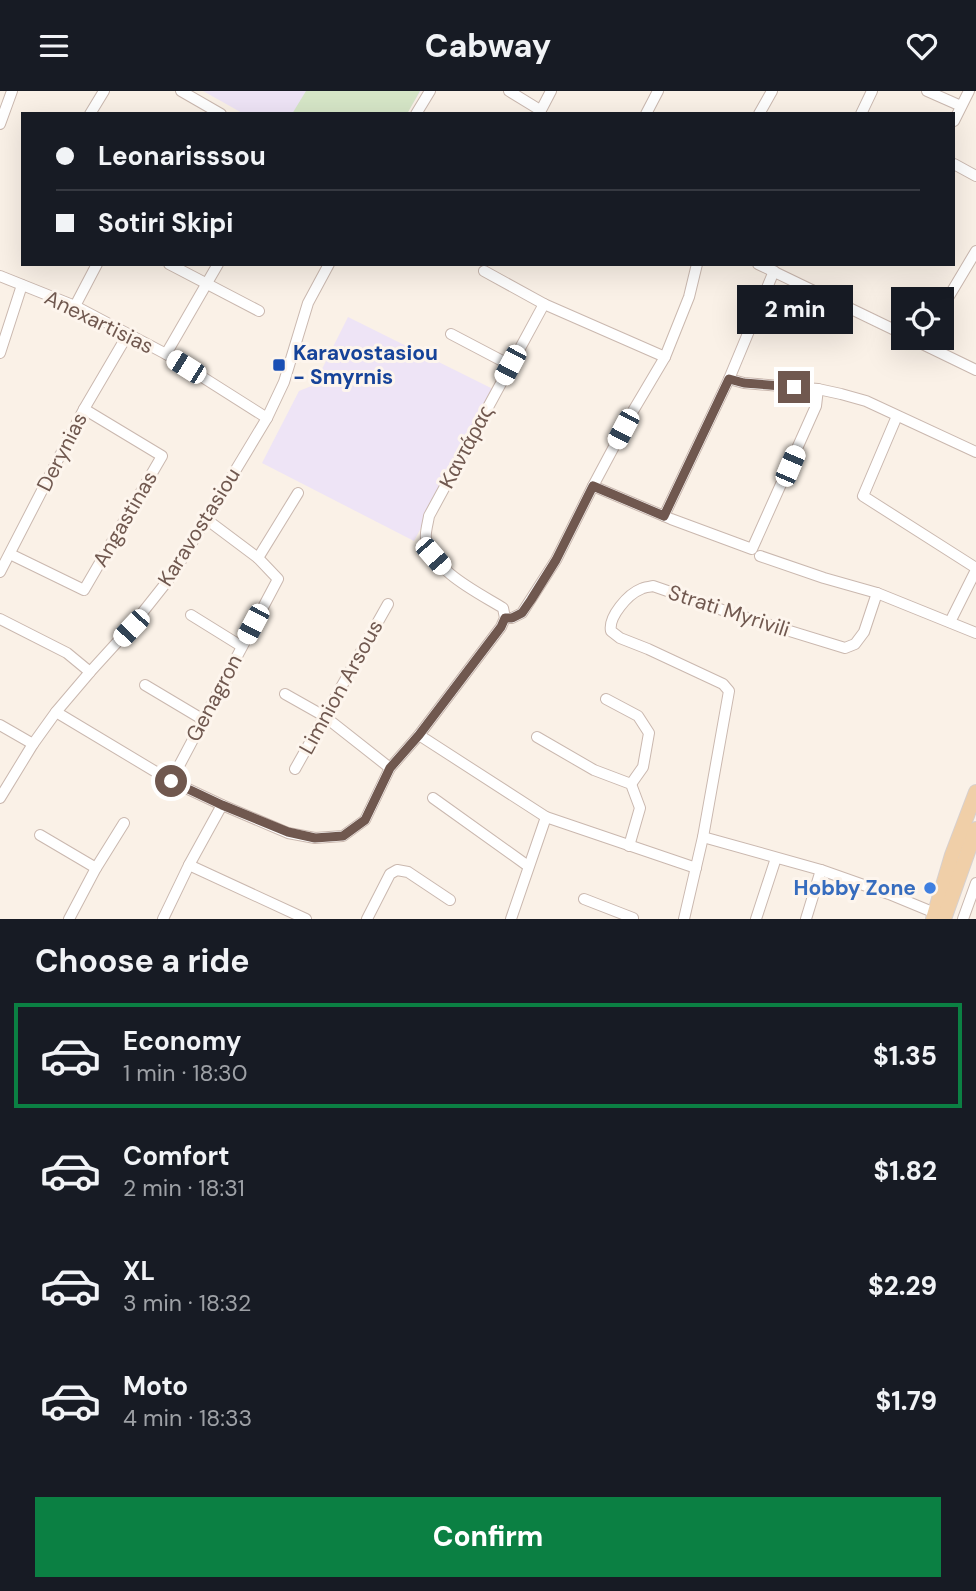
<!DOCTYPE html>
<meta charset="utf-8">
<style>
:root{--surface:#171b24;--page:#20242c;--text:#f1f3f6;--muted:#9ea1a6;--line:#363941;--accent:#0b8043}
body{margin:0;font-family:"DM Sans",sans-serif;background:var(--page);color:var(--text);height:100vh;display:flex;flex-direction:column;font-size:26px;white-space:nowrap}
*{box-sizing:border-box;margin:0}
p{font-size:23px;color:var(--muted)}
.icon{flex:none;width:38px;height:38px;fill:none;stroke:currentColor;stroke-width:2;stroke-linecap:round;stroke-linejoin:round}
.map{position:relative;height:828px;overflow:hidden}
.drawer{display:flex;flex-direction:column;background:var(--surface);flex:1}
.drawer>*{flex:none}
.guide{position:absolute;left:21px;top:21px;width:934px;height:154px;border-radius:0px;box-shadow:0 7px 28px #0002;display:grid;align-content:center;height:154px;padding:0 35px;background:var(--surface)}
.controls{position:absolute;left:891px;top:196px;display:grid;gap:14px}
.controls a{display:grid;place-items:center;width:63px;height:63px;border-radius:0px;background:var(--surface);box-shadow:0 7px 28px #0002;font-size:35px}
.end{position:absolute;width:32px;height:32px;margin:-16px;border:9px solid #70584f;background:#fff;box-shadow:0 0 0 4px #fff}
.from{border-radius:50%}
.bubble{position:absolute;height:49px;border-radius:0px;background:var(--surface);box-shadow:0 7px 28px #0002;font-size:23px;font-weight:800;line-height:49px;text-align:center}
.car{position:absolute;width:21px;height:42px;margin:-21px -10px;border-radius:9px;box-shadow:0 0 5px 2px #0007;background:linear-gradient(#fff 24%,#345 0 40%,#fff 0 76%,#345 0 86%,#fff 0)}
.guide b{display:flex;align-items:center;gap:24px;height:66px;font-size:26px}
.guide b+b{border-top:2px solid var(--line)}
.guide i{width:18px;height:18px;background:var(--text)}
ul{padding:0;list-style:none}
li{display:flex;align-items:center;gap:21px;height:105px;margin:0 14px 10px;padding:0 21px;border:4px solid transparent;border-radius:0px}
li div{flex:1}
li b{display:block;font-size:26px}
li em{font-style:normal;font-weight:800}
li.current{border-color:var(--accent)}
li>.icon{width:63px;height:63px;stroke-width:1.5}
h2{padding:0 35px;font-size:32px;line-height:84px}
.button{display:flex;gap:14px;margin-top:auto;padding:14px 35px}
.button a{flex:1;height:80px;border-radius:0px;background:var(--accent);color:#fff;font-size:28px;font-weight:800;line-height:80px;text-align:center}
header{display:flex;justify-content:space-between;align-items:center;height:91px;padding:0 35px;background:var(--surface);font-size:32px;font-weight:800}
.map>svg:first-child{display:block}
.education{fill:#eee4f6}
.green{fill:#d6e6c7}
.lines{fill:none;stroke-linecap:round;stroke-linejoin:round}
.minor-casing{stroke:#cab8af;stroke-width:12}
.major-casing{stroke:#d7d0ce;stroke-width:16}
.minor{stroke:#fff;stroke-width:10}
.major{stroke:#f0cfa8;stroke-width:14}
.route{stroke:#70584f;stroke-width:9}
.transit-dot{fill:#1a4fb4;stroke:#fdf5ed;stroke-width:2.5}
.shop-dot{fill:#3f7fe0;stroke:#fdf5ed;stroke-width:2.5}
.labels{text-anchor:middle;stroke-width:6;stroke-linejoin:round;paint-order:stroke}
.street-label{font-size:21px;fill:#70584f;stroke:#fdf5ed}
.transit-label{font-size:21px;font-weight:bold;fill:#164399;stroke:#fdf5ed;text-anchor:start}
.shop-label{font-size:21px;font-weight:bold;fill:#366cbe;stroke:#fdf5ed;text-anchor:end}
</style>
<header><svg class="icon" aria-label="menu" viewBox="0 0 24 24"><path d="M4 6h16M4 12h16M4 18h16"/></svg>Cabway<svg class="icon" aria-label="heart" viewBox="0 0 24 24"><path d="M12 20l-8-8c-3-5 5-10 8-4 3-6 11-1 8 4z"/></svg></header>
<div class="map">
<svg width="976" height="828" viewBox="0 0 976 828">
<rect width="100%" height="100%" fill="#faf1e7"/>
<!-- education -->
<g class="education">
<path d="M203 0H421L406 23H244Z"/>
<path d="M348 226 495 299 414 450 262 372 299 300 314 294Z"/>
</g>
<!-- green -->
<path class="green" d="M306 0H420L407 23H292Z"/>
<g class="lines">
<!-- minor casing -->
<g class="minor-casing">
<g id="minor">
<path d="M181 0 221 23"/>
<path d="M509 0 540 19"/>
<path d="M927 0 961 15"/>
<path d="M90 23 104 0"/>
<path d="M416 23 430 0"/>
<path d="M539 23 551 0"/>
<path d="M646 23 658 0"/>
<path d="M759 23 772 0"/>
<path d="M861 23 872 0"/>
<path d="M954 30 969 0"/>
<path d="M0 33 12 0"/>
<path d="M954 73 976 85"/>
<path d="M169 173 259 220"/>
<path d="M758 173 903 243"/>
<path d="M484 180 544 213 665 266"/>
<path d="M0 185 75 215 166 263 267 327"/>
<path d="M75 215 97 173"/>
<path d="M942 217 976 160"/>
<path d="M451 243 510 274"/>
<path d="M910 247 976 279"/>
<path d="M0 262 22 194"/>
<path d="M166 263 218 173"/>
<path d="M729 288 744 292 818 298 841 303 866 310 976 361"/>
<path d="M897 325 863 405 976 477"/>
<path d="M593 395 671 428 752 458 816 315 818 298"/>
<path d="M664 425 729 288 774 180"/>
<path d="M10 463 84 499 162 365 84 318"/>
<path d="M760 465 824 487 877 502 976 542"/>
<path d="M258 467 298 402"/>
<path d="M0 481 84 318 128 243"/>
<path d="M191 524 241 555"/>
<path d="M505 527H512L522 522 556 469 593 395 633 320 665 266 689 206 697 173"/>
<path d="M0 528 67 562 90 581"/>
<path d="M950 531 976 479"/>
<path d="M145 594 202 628"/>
<path d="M285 603 324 625 390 677"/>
<path d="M606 608 638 625 649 642 643 676 631 693"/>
<path d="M56 621 171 690 222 714 288 742 315 747 343 745 365 729 390 677 419 644 501 536 505 527 503 517C477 501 432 480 426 447 425 441 428 432 429 425L544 213"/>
<path d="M0 634 33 653"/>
<path d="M419 644 546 726 696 777"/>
<path d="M537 646 594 679 631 693 640 717 629 755"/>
<path d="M295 678 388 513"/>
<path d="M171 690 278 488 258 467 206 428"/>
<path d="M0 707 33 653 56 621 90 581 131 536 173 483 267 327 284 291 308 212 329 173"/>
<path d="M433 707 528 775"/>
<path d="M40 744 96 777"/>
<path d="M703 746 821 779 889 803 935 822"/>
<path d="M189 774 306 828"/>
<path d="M584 808 633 827"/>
<path d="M69 828 96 777 124 732"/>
<path d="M163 828 189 774 222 714"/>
<path d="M367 828 390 783 397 779 408 781 450 809"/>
<path d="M511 828 546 726"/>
<path d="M684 828 703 746 729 600 723 593 648 558 620 547 611 540C608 526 628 503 641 498 644 496 650 496 653 495L731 522 845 557 855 553 864 541 877 502"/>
<path d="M756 828 776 767"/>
<path d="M806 828 821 779"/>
<path d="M963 828 976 792"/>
</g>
</g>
<!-- major casing -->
<g class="major-casing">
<g id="major">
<path d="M933 828 952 764 976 701"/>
<path d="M944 828 976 738"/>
</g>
</g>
<!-- minor -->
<use href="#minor" class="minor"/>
<!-- major -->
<use href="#major" class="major"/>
</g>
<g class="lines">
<!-- route -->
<path class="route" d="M171 690 222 714 288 741 315 747 343 745 365 729 390 677 419 644 501 536 505 527H512L522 522 531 509 556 469 593 395 664 425 729 288 744 292 794 296"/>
</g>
<!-- markers -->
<rect class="transit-dot" x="272" y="267" width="14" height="14" rx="3.5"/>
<circle class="shop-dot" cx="930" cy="797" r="7"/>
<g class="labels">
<!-- street labels -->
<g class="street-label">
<text transform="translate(99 231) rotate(26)" y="7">Anexartisias</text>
<text transform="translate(466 356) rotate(-62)" y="7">Καντάρας</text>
<text transform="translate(62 361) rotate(-63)" y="7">Derynias</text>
<text transform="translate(125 428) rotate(-60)" y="7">Angastinas</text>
<text transform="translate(199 436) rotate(-58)" y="7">Karavostasiou</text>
<text transform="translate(729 520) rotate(18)" y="7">Strati Myrivili</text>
<text transform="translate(341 596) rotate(-61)" y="7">Limnion Arsous</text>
<text transform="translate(214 607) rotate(-62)" y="7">Genagron</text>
</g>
<!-- transit labels -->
<g class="transit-label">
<text x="293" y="269">Karavostasiou<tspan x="293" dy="24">- Smyrnis</tspan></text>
</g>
<!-- shop labels -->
<g class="shop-label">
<text x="916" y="804">Hobby Zone</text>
</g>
</g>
</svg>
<div class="controls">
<a><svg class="icon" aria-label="locate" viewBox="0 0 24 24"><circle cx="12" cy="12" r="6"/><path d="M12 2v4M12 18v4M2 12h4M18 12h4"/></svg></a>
</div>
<i class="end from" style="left:171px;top:690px"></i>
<i class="end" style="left:794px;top:296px"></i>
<div class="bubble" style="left:737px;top:194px;width:116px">2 min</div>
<i class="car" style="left:510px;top:274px;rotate:208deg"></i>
<i class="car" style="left:186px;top:276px;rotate:302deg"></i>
<i class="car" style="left:623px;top:338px;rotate:208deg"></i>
<i class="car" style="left:790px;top:375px;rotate:23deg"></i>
<i class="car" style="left:433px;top:465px;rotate:139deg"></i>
<i class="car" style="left:253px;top:533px;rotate:208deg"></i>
<i class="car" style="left:131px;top:537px;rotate:223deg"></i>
<div class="guide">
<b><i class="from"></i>Leonarisssou</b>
<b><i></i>Sotiri Skipi</b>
</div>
</div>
<section class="drawer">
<h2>Choose a ride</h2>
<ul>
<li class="current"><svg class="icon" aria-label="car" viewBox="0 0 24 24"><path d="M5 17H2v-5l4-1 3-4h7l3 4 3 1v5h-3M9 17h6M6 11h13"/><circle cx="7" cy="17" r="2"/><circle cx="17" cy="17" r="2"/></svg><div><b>Economy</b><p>1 min · 18:30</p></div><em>$1.35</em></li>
<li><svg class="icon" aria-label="car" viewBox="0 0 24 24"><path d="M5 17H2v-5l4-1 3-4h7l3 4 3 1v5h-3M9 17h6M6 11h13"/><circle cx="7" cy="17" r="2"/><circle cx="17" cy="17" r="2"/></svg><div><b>Comfort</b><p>2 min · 18:31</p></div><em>$1.82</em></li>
<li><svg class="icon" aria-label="car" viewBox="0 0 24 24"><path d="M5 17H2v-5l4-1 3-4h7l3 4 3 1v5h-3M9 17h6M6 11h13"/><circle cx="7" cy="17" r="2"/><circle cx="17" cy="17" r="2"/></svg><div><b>XL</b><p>3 min · 18:32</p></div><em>$2.29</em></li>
<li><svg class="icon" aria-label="car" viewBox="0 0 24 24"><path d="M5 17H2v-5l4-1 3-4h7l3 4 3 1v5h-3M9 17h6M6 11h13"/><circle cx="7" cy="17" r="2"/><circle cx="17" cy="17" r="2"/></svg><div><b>Moto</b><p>4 min · 18:33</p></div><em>$1.79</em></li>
</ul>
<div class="button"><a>Confirm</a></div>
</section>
